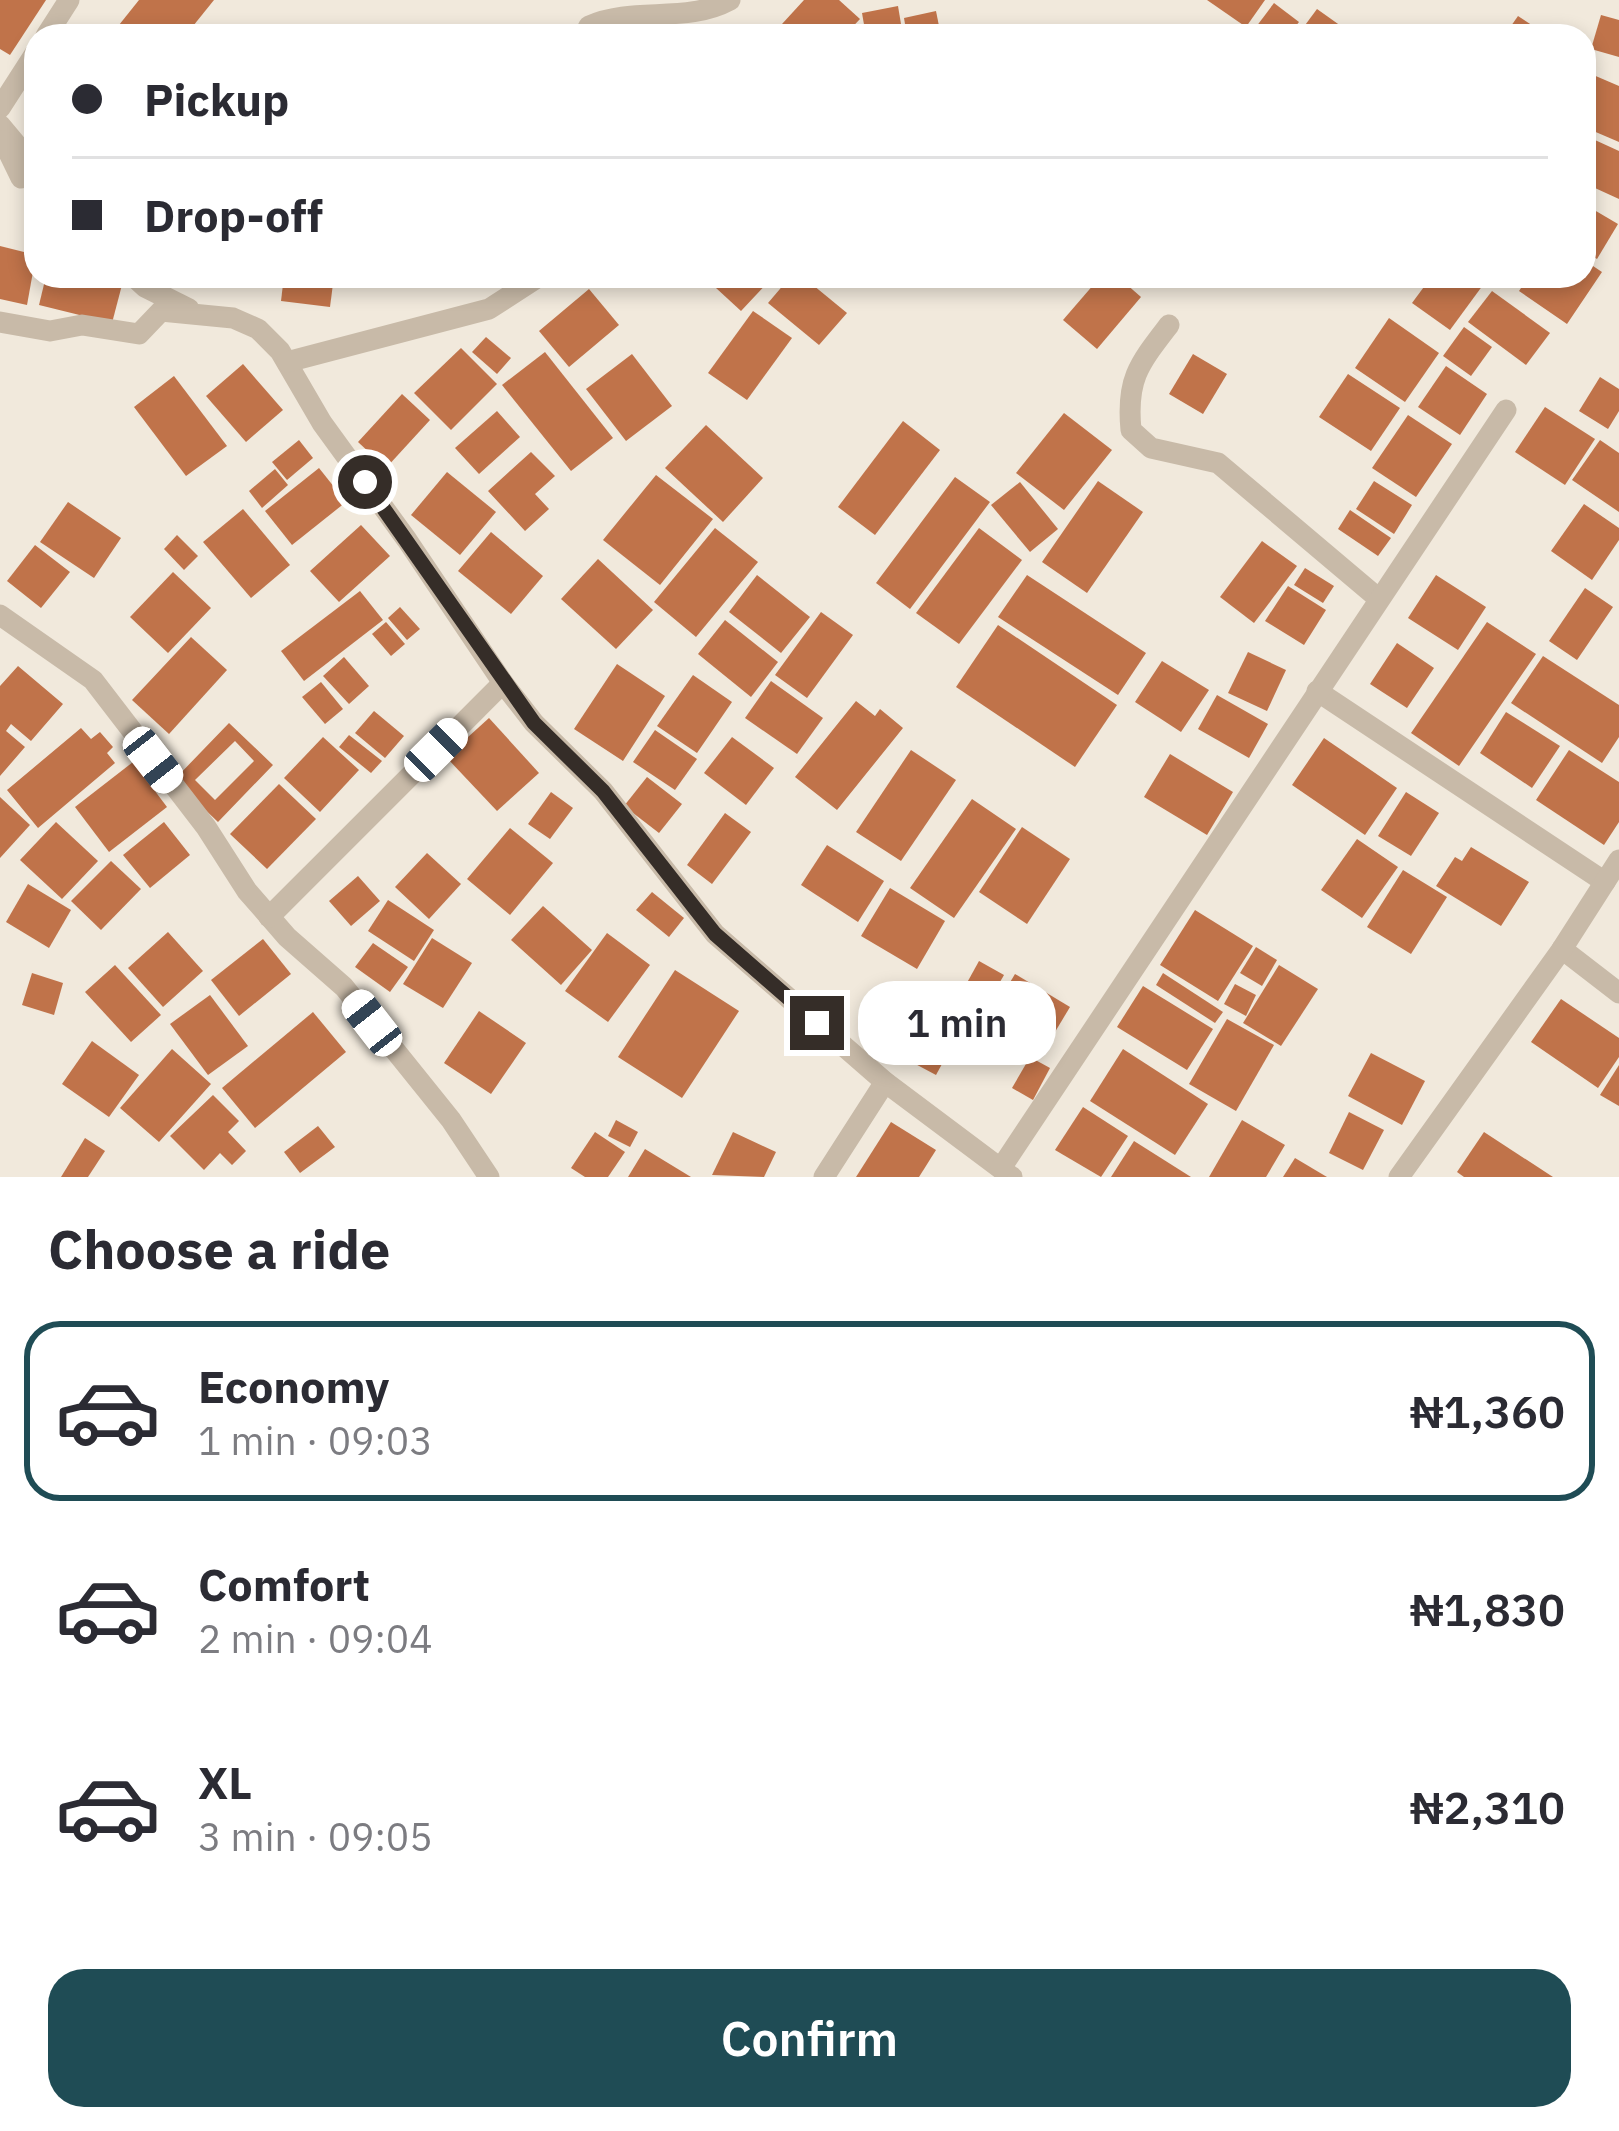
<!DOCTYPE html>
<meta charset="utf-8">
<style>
:root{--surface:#fff;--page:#f2f2f3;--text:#2b2b33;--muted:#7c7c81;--line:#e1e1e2;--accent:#1f4c55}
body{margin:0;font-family:"IBM Plex Sans",sans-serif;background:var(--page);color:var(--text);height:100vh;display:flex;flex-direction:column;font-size:45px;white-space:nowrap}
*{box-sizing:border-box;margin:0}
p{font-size:39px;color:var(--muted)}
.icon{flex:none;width:66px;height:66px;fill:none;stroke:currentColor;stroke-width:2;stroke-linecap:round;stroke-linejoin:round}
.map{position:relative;height:1177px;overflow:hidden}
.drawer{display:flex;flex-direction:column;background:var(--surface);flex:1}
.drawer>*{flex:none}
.hud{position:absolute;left:24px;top:24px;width:1572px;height:264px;border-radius:36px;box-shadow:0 6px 18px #0003;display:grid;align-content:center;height:264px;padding:0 48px;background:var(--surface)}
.end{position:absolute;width:54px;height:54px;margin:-27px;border:15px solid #352d28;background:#fff;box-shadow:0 0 0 6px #fff}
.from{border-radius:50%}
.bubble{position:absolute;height:84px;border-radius:36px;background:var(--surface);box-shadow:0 6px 18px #0003;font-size:39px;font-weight:600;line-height:84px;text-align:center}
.car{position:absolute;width:36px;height:72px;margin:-36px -18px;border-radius:15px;box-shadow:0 0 9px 3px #0007;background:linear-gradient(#fff 24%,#345 0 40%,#fff 0 76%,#345 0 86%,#fff 0)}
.hud b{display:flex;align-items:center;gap:42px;height:114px;font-size:45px}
.hud b+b{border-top:3px solid var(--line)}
.hud i{width:30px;height:30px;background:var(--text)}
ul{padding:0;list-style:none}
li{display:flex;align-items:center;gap:36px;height:180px;margin:0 24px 18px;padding:0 24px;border:6px solid transparent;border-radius:36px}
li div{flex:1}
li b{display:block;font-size:45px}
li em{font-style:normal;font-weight:600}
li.current{border-color:var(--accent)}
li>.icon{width:108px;height:108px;stroke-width:1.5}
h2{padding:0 48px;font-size:54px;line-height:144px}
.button{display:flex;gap:24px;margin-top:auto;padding:24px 48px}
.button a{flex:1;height:138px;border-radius:36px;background:var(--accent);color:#fff;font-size:48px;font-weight:600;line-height:138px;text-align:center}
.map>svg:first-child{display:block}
.building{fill:#c0734a;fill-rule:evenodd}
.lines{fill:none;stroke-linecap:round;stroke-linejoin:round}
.minor{stroke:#c8baa8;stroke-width:21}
.route{stroke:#352d28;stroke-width:15}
</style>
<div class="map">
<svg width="1619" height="1177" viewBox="0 0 1619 1177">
<rect width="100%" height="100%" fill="#f1e9dc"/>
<!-- building -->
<g class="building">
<path d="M0 0H46L10 55 0 49Z"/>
<path d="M139 0H214L185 36H134L119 25Z"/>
<path d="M804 0H839L860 19 844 36H771Z"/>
<path d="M1207 0H1265L1246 27Z"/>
<path d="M1274 3 1299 22 1288 36H1259L1253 31Z"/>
<path d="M898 6 903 36H866L862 13Z"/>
<path d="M1317 9 1355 36H1297Z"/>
<path d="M936 11 941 36H907L904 18Z"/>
<path d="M1601 15 1619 20V57L1591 49Z"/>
<path d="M1518 16 1544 33 1541 36H1504Z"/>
<path d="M1584 71 1619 86V142L1584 127Z"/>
<path d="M1584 135 1619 151V199L1584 183Z"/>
<path d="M1584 204 1618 224 1597 259 1584 251Z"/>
<path d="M0 246 36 255 27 305 0 299Z"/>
<path d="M1584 260 1602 272 1567 324 1519 291 1529 276H1584Z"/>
<path d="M46 276H104L123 281 112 323 39 305Z"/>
<path d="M284 276H334L330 307 281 301Z"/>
<path d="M703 276H774L741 311Z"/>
<path d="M791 276H802L847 313 819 345 768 303Z"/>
<path d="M1101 276H1117L1141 297 1097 349 1063 320Z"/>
<path d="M1432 276H1471L1483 285 1450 330 1412 303Z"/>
<path d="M589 289 619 325 569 367 539 331Z"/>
<path d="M1492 291 1550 333 1526 365 1468 322Z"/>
<path d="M753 311 792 338 747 400 708 373Z"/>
<path d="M1389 318 1439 353 1405 402 1355 368Z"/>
<path d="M1464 327 1492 347 1471 376 1443 356Z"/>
<path d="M486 337 511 358 497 374 472 352Z"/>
<path d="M461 348 497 384 451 430 414 393Z"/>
<path d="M545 352 613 438 571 471 502 385Z"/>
<path d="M632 354 672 406 626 441 586 389Z"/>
<path d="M1193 354 1227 374 1203 414 1169 394Z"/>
<path d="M243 364 283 410 246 442 206 396Z"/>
<path d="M1446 366 1487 394 1460 435 1418 407Z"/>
<path d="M1348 374 1400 408 1371 451 1319 417Z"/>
<path d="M174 376 227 446 186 476 134 407Z"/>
<path d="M1600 377 1619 389V411L1608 429 1579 411Z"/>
<path d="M402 394 430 420 386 468 358 442Z"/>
<path d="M1545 407 1595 439 1565 485 1515 452Z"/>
<path d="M497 411 520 437 479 474 455 448Z"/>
<path d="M1064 413 1112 450 1064 510 1016 473Z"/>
<path d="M1408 415 1452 444 1416 497 1372 468Z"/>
<path d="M903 421 940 450 875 535 838 507Z"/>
<path d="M706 425 763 478 723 522 665 468Z"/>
<path d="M299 440 313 458 287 480 272 462Z"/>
<path d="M1600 440 1619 453V512L1572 480Z"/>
<path d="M531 452 555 476 535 494 549 509 525 531 488 491Z"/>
<path d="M319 468 346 502 292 545 265 511Z"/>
<path d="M275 469 288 485 262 508 249 491Z"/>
<path d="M447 472 496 512 460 555 411 515Z"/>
<path d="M656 475 713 519 660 585 603 540Z"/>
<path d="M955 477 990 502 910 609 876 583Z"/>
<path d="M1098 481 1143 512 1087 593 1042 562Z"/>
<path d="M1374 481 1412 505 1394 534 1356 509Z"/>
<path d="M1020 482 1058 529 1030 552 991 505Z"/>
<path d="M68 502 121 538 94 578 40 542Z"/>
<path d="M1584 504 1619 528V540L1592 580 1551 551Z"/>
<path d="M243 509 290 565 251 598 203 542Z"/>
<path d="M1350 510 1391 538 1378 556 1338 529Z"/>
<path d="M361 525 390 556 339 602 310 571Z"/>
<path d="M715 528 758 562 696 637 654 602Z"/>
<path d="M979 528 1022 560 959 644 916 613Z"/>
<path d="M491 532 543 576 511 614 458 571Z"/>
<path d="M177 535 198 556 184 570 164 549Z"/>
<path d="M1262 541 1297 566 1254 623 1220 597Z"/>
<path d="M35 545 70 572 41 608 7 581Z"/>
<path d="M598 559 653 610 616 649 561 599Z"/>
<path d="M1305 568 1334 586 1323 603 1294 585Z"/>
<path d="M173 572 211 608 168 653 130 617Z"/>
<path d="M757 575 810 617 781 653 729 612Z"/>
<path d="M1027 575 1146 653 1118 695 998 617Z"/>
<path d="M1436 575 1486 607 1458 650 1408 618Z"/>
<path d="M1288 586 1326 610 1304 645 1265 621Z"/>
<path d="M1585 588 1613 607 1577 660 1549 641Z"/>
<path d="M360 591 383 620 304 681 281 651Z"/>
<path d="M400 607 420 629 407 640 388 618Z"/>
<path d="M821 612 853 635 807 698 775 675Z"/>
<path d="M725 620 778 662 751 697 698 654Z"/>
<path d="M386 622 405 644 391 656 372 634Z"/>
<path d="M1487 622 1536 654 1459 766 1411 733Z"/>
<path d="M998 625 1117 705 1075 767 956 687Z"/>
<path d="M191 637 227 670 169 734 132 700Z"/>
<path d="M1397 643 1434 668 1407 708 1370 684Z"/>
<path d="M1248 652 1286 670 1267 711 1228 693Z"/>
<path d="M1543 656 1619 705V737L1602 763 1511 703Z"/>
<path d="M344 657 369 686 349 704 323 676Z"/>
<path d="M1162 661 1209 690 1181 732 1135 702Z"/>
<path d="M617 664 665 696 623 761 574 729Z"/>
<path d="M18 666 63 704 31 741 11 724 6 731 25 747 0 776V686Z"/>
<path d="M693 675 732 702 697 753 657 726Z"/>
<path d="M771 681 823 718 797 754 745 718Z"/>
<path d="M321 682 343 709 325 724 302 697Z"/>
<path d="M1217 695 1268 724 1249 758 1198 729Z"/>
<path d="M856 701 875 716 880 709 903 728 837 810 795 777Z"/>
<path d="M374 711 404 736 385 758 355 733Z"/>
<path d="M1506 712 1560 746 1532 788 1480 753Z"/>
<path d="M489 718 539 773 497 811 446 757Z"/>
<path d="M229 723 273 765 218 822 174 780ZM235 741 254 761 215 800 195 780Z"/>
<path d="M81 728 91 739 100 732 113 747 107 753 115 763 38 828 7 790Z"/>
<path d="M655 730 697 759 675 790 633 762Z"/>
<path d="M349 735 382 761 371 773 339 747Z"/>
<path d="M323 737 359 770 320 812 284 778Z"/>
<path d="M732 737 774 768 746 805 704 773Z"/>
<path d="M1324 738 1397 788 1365 835 1292 785Z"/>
<path d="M911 750 956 780 901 861 856 832Z"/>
<path d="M1569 750 1619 782V822L1604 845 1536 800Z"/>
<path d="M1170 754 1233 792 1207 835 1144 797Z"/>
<path d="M133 762 167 807 109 852 75 807Z"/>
<path d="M647 777 682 804 659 833 624 806Z"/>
<path d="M279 784 316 819 267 869 230 834Z"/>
<path d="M551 792 573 808 550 839 528 824Z"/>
<path d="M1406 792 1439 813 1411 856 1378 836Z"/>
<path d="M0 797 30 825 0 858Z"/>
<path d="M972 799 1016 829 954 918 910 888Z"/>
<path d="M725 813 751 832 712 884 687 865Z"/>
<path d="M56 822 98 861 62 899 20 860Z"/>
<path d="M164 822 190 855 150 888 123 855Z"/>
<path d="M1022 827 1070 859 1027 924 979 892Z"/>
<path d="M510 828 553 863 510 915 467 879Z"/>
<path d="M1357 839 1398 867 1362 918 1321 890Z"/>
<path d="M827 845 884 881 858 922 801 885Z"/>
<path d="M1471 847 1529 882 1501 926 1436 886 1455 857 1462 861Z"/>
<path d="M427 853 461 884 429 919 395 887Z"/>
<path d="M111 861 141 889 101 930 71 901Z"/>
<path d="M1403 870 1447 897 1411 954 1367 927Z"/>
<path d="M358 876 380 901 351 926 329 901Z"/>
<path d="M28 884 71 910 49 948 6 922Z"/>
<path d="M890 888 945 921 917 969 861 936Z"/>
<path d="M652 892 684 918 669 937 636 910Z"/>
<path d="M388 900 434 930 414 961 368 931Z"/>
<path d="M543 906 592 950 561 985 511 940Z"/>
<path d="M1195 910 1253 946 1218 1001 1160 965Z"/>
<path d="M168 932 203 971 163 1007 128 968Z"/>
<path d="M607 933 650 965 608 1022 565 991Z"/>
<path d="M432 938 472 963 443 1008 403 984Z"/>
<path d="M263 939 291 974 239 1016 211 980Z"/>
<path d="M373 943 408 967 390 992 355 967Z"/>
<path d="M1256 947 1277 960 1262 986 1240 973Z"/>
<path d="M979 961 1004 975 988 1003 963 990Z"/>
<path d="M115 965 161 1015 131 1042 85 992Z"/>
<path d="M1279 965 1318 989 1281 1046 1243 1023Z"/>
<path d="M675 970 739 1011 682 1098 618 1057Z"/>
<path d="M32 973 63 983 54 1015 22 1005Z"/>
<path d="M1163 973 1223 1012 1215 1023 1156 985Z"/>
<path d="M1015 974 1070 1007 1049 1042 994 1009Z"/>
<path d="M1235 984 1256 995 1246 1016 1224 1004Z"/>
<path d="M1143 986 1213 1029 1187 1070 1117 1027Z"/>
<path d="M210 995 248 1046 208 1075 170 1024Z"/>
<path d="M1561 999 1619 1038V1057L1598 1088 1531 1042Z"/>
<path d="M479 1011 526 1043 491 1094 444 1063Z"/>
<path d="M313 1012 346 1052 255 1128 222 1088Z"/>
<path d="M936 1015 968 1033 959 1050 926 1033Z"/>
<path d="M1227 1019 1274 1045 1236 1111 1189 1084Z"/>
<path d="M917 1038 948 1053 936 1075 906 1059Z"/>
<path d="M92 1041 139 1075 109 1117 62 1084Z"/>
<path d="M172 1049 211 1084 159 1142 120 1108Z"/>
<path d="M1123 1049 1208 1104 1175 1155 1090 1101Z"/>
<path d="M1371 1053 1425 1081 1402 1125 1348 1096Z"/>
<path d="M1030 1057 1050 1068 1033 1100 1012 1088Z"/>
<path d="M1619 1065V1106L1600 1095Z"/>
<path d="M213 1095 239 1121 228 1132 246 1151 232 1165 220 1153 204 1170 170 1136Z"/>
<path d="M1083 1107 1128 1136 1101 1177 1055 1150Z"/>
<path d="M1349 1112 1384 1130 1363 1170 1329 1153Z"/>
<path d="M616 1120 638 1132 630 1147 608 1136Z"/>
<path d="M1242 1120 1285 1145 1266 1177H1209Z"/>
<path d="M891 1122 936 1150 919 1177H856Z"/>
<path d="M318 1126 335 1147 300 1173 284 1152Z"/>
<path d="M595 1132 625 1152 608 1177H585L571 1168Z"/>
<path d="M733 1132 776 1152 764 1177 712 1175Z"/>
<path d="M1484 1132 1553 1177H1464L1457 1172Z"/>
<path d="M85 1138 105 1151 88 1177H61Z"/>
<path d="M1134 1141 1191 1177H1111Z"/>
<path d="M645 1149 691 1177H628Z"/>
<path d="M1295 1158 1327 1177H1283Z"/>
</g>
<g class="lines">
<!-- minor -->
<g class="minor">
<path d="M46 36 69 0"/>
<path d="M584 36 589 26C634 6 686 24 730 0"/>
<path d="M0 108 36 52"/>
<path d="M0 125 36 168"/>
<path d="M3 141 21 178"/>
<path d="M133 276 145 287 189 309"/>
<path d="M0 322 50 331 82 325 139 334 161 311 233 318 258 329 280 351 322 423 407 540 503 683 534 723 603 791 715 934 885 1082 1012 1177"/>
<path d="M1169 325C1139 364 1126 379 1131 430L1151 448 1218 463 1379 599"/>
<path d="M287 362 489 309 540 276"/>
<path d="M0 615 93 680 206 827 247 891 287 937 344 987 451 1120 489 1177"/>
<path d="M1317 691 1605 882"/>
<path d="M269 917 503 683"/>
<path d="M1562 949 1619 993"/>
<path d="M1001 1168 1506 410"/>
<path d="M824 1177 885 1082"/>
<path d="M1399 1177 1562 949 1619 860"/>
</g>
</g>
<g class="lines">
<!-- route -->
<path class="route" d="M365 482 534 723 603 791 715 934 817 1023"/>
</g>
</svg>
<i class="end from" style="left:365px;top:482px"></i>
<i class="end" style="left:817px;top:1023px"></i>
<div class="bubble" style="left:858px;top:981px;width:198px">1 min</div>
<i class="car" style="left:436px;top:750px;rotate:45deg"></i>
<i class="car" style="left:153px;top:760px;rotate:142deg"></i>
<i class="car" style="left:372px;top:1023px;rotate:322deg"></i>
<div class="hud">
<b><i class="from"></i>Pickup</b>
<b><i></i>Drop-off</b>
</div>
</div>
<section class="drawer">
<h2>Choose a ride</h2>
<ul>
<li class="current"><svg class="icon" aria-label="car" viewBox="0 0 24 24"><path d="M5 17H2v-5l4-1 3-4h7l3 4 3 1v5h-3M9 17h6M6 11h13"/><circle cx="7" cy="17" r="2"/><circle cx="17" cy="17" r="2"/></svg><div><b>Economy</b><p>1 min · 09:03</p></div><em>₦1,360</em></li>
<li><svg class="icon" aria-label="car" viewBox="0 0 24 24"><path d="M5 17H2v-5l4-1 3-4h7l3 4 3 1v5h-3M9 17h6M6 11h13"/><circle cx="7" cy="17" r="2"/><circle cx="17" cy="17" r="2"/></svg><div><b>Comfort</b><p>2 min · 09:04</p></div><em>₦1,830</em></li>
<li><svg class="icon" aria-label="car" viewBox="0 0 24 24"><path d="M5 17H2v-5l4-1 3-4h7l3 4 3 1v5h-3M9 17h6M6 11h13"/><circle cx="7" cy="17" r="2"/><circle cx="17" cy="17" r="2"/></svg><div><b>XL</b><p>3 min · 09:05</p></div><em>₦2,310</em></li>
</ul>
<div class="button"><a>Confirm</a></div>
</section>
